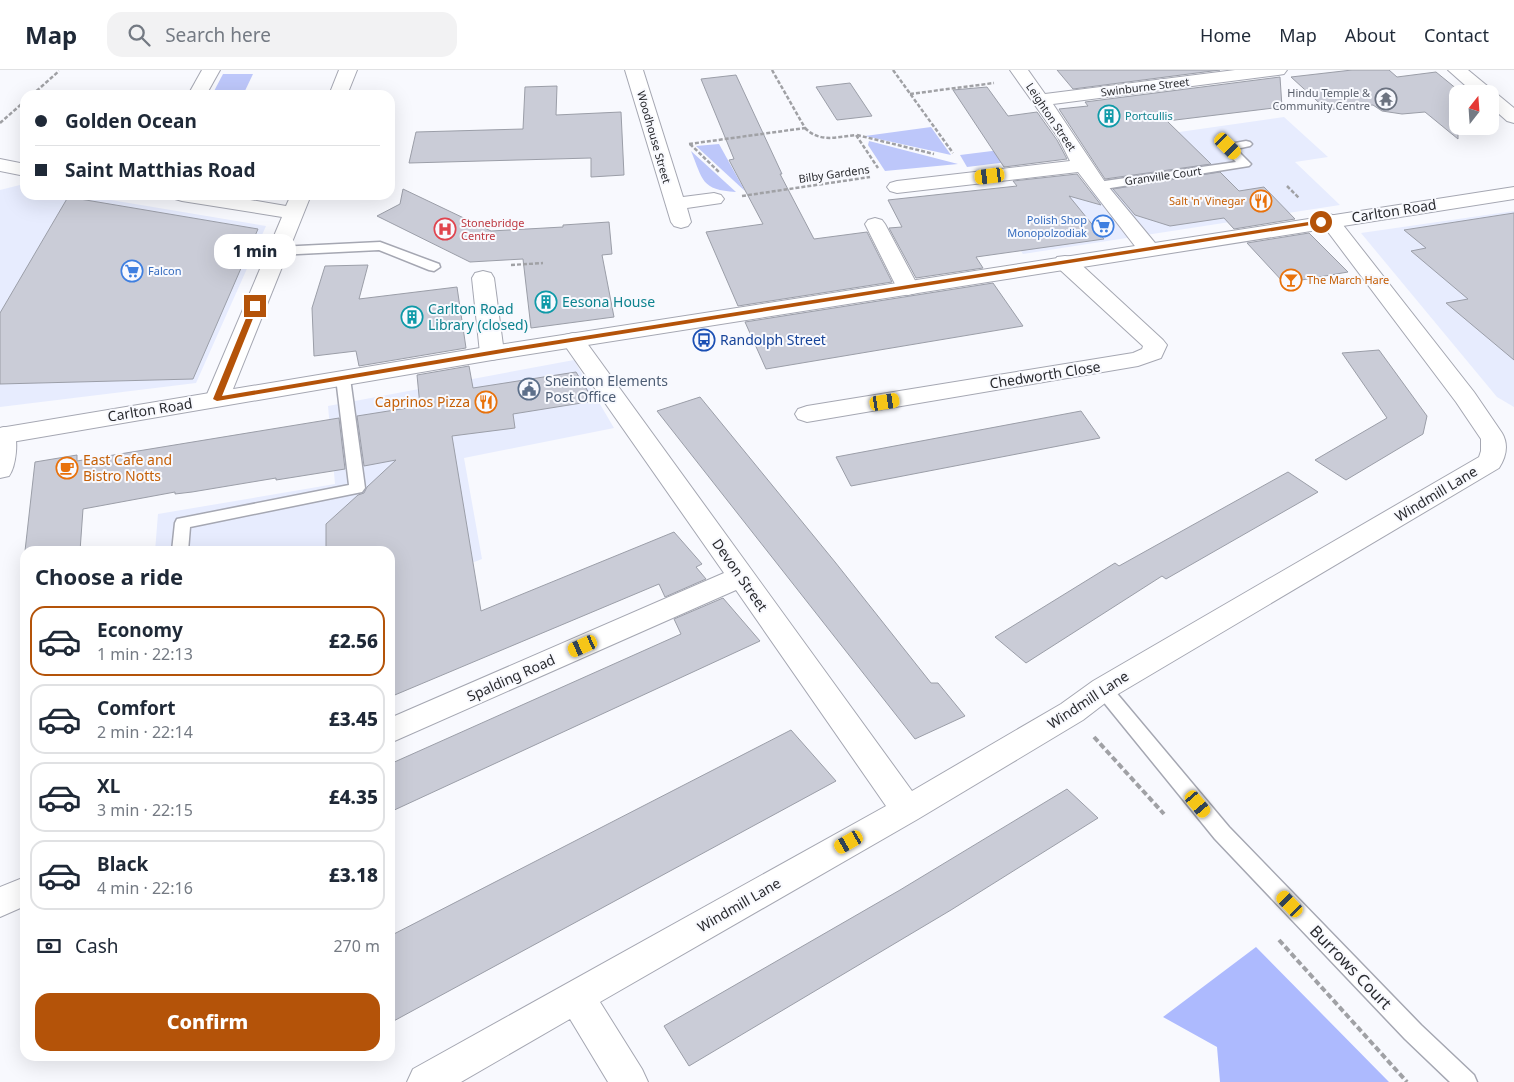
<!DOCTYPE html>
<meta charset="utf-8">
<style>
:root{--surface:#fff;--page:#f2f2f3;--text:#1f2937;--muted:#747a83;--line:#e0e1e3;--accent:#b45309}
body{margin:0;font-family:"Noto Sans",sans-serif;background:var(--page);color:var(--text);height:100vh;display:flex;flex-direction:column;font-size:19px;white-space:nowrap}
*{box-sizing:border-box;margin:0}
p{font-size:16px;color:var(--muted)}
.icon{flex:none;width:28px;height:28px;fill:none;stroke:currentColor;stroke-width:2;stroke-linecap:round;stroke-linejoin:round}
.map{position:relative;flex:1;overflow:hidden}
.drawer{position:absolute;left:20px;top:476px;width:375px;height:515px;display:flex;flex-direction:column;background:var(--surface);border-radius:15px;box-shadow:0 5px 20px #0002}
.drawer>*{flex:none}
.guide{position:absolute;left:20px;top:20px;width:375px;height:110px;border-radius:15px;box-shadow:0 5px 20px #0002;display:grid;align-content:center;height:110px;padding:0 15px;background:var(--surface)}
.needle{width:32px;rotate:17deg}
.buttons{position:absolute;left:1449px;top:15px;display:grid;gap:10px}
.buttons a{display:grid;place-items:center;width:50px;height:50px;border-radius:10px;background:var(--surface);box-shadow:0 5px 20px #0002;font-size:25px}
.end{position:absolute;width:22px;height:22px;margin:-11px;border:6px solid #b45309;background:#fff;box-shadow:0 0 0 2px #fff}
.from{border-radius:50%}
.bubble{position:absolute;height:35px;border-radius:15px;background:var(--surface);box-shadow:0 5px 20px #0002;font-size:16px;font-weight:800;line-height:35px;text-align:center}
.car{position:absolute;width:15px;height:30px;margin:-15px -8px;border-radius:6px;box-shadow:0 0 4px 1px #0007;background:linear-gradient(#f5c518 24%,#345 0 40%,#f5c518 0 76%,#345 0 86%,#f5c518 0)}
.guide b{display:flex;align-items:center;gap:18px;height:48px;font-size:19px}
.guide b+b{border-top:1px solid var(--line)}
.guide i{width:12px;height:12px;background:var(--text)}
ul{padding:0;list-style:none}
li{display:flex;align-items:center;gap:15px;height:70px;margin:0 10px 8px;padding:0 5px;border:2px solid var(--line);border-radius:15px}
li div{flex:1}
li b{display:block;font-size:19px}
li em{font-style:normal;font-weight:800}
li.selected{border-color:var(--accent)}
li>.icon{width:45px;height:45px;stroke-width:1.5}
h2{padding:0 15px;font-size:22px;line-height:60px}
.pay{display:flex;align-items:center;gap:12px;height:55px;padding:0 15px;font-size:19px}
.pay p{margin-inline-start:auto}
.action{display:flex;gap:10px;margin-top:auto;padding:10px 15px}
.action a{flex:1;height:58px;border-radius:15px;background:var(--accent);color:#fff;font-size:20px;font-weight:800;line-height:58px;text-align:center}
header{display:flex;align-items:center;gap:30px;box-sizing:border-box;height:70px;padding:0 25px;background:var(--surface);border-bottom:1px solid var(--line)}
header strong{font-size:24px}
nav{display:flex;gap:28px;margin-inline-start:auto;font-size:18px}
.search{width:350px;height:45px;background:var(--page);display:flex;align-items:center;gap:12px;box-sizing:border-box;padding:0 18px;border-radius:15px;color:var(--muted);font-size:19px}
.map>svg:first-child{display:block}
.built{fill:#e7ecfe}
.green{fill:#bdc7fa}
.forest{fill:#adbafe}
.building{fill:#caccd7;stroke:#9b9ea8}
.lines{fill:none;stroke-linecap:round;stroke-linejoin:round}
.service-casing{stroke:#a5a7b2;stroke-width:3}
.minor-casing{stroke:#a5a7b2;stroke-width:2}
.secondary-casing{stroke:#a5a7b2;stroke-width:2}
.path-far1{stroke:#a0a1a5;stroke-width:2.5;stroke-dasharray:4 2;stroke-linecap:butt}
.path{stroke:#a0a1a5;stroke-width:4;stroke-dasharray:6 3;stroke-linecap:butt}
.service{fill:#fff;fill-rule:evenodd}
.minor{fill:#fff;fill-rule:evenodd}
.secondary{fill:#fff;fill-rule:evenodd}
.route{fill:#b45309}
.labels{text-anchor:middle;stroke-width:4;stroke-linejoin:round;paint-order:stroke}
.far-street-label{font-size:11px;fill:#2a2b2f;stroke:#f8f9fe}
.far-worship-label{font-size:11px;fill:#5b616d;stroke:#f8f9fe;text-anchor:end}
.far-culture-label{font-size:11px;fill:#0d838f;stroke:#f8f9fe;text-anchor:start}
.far-food-label{font-size:11px;fill:#c56008;stroke:#f8f9fe;text-anchor:end}
.far-shop-label{font-size:11px;fill:#366cbe;stroke:#f8f9fe;text-anchor:end}
.far-health-label{font-size:11px;fill:#be3a42;stroke:#f8f9fe;text-anchor:start}
.street-label{font-size:14px;fill:#2a2b2f;stroke:#f8f9fe}
.culture-label{font-size:14px;fill:#0d838f;stroke:#f8f9fe;text-anchor:start}
.transit-label{font-size:14px;fill:#164399;stroke:#f8f9fe;text-anchor:start}
.service-label{font-size:14px;fill:#4e5e75;stroke:#f8f9fe;text-anchor:start}
.food-label{font-size:14px;fill:#c56008;stroke:#f8f9fe;text-anchor:end}
.near-street-label{font-size:16px;fill:#2a2b2f;stroke:#f8f9fe}
</style>
<header>
<strong>Map</strong>
<div class="search"><svg class="icon" aria-label="search" viewBox="0 0 24 24"><circle cx="10" cy="10" r="6"/><path d="M15 15l6 6"/></svg>Search here</div>
<nav><a>Home</a><a>Map</a><a>About</a><a>Contact</a></nav>
</header>
<div class="map">
<svg width="1514" height="1012" viewBox="0 0 1514 1012">
<rect width="100%" height="100%" fill="#f8f9fe"/>
<!-- built -->
<g class="built">
<path d="M1284 47 1328 87 1295 92 1340 135 1023 184 986 134 1081 123 1124 115 1095 74Z"/>
<path d="M20 115H25V125H81L266 156 196 313 0 337V120Z"/>
<path d="M1514 141V337L1497 327 1361 163Z"/>
<path d="M574 290 614 358 464 388 482 489 390 525V481H155L158 444 335 414 328 336Z"/>
</g>
<!-- green -->
<g class="green">
<path d="M223 4H253L243 25H212Z"/>
<path d="M931 57 951 85 865 66Z"/>
<path d="M869 71 958 94 885 101 868 75Z"/>
<path d="M719 74 745 121 696 76Z"/>
<path d="M1048 74 1056 86 967 97 960 85Z"/>
<path d="M691 81 736 122C701 120 703 110 691 81Z"/>
</g>
<!-- forest -->
<path class="forest" d="M1256 877 1389 1012H1220L1217 977 1163 947Z"/>
<!-- building -->
<g class="building">
<path d="M1057 0H1220L1073 19Z"/>
<path d="M1352 0H1389L1397 7 1436 2 1458 20V69L1425 42 1402 44 1382 41 1373 35 1327 40 1291 7Z"/>
<path d="M736 5 782 104H780L814 169 867 162 892 212 738 236 706 162 763 154 729 90 734 89 701 9Z"/>
<path d="M1280 7 1282 37 1167 51 1211 94 1105 109 1059 39 1088 36 1085 32Z"/>
<path d="M850 13 872 46 837 50 816 17Z"/>
<path d="M557 16 556 45 621 42 624 105 591 107V88L409 93 416 62 523 59 525 17Z"/>
<path d="M987 17 1008 46 1037 42 1057 70 1067 89 1004 97 953 20Z"/>
<path d="M1220 102 1239 121 1264 117 1295 149 1234 159 1224 148 1170 156 1135 145 1113 119Z"/>
<path d="M1077 104 1101 135 1069 126 1104 169 976 187 983 198 916 208 889 158 902 157 888 130 1017 116 1013 111Z"/>
<path d="M403 119 491 161 563 157V155L609 152 612 184 602 185 614 247 531 258 523 189 470 192 377 146 400 134Z"/>
<path d="M68 127 258 159 193 309 0 314V243Z"/>
<path d="M1514 143V290L1446 233 1468 229 1411 181 1426 178 1404 160Z"/>
<path d="M1309 163 1348 202 1284 213 1247 173Z"/>
<path d="M368 195 359 229 457 217 466 278 359 296 356 281 314 286 312 238 325 196Z"/>
<path d="M993 213 1023 256 766 299 745 252Z"/>
<path d="M1379 280 1427 346 1423 364 1346 410 1315 390 1387 348 1342 283Z"/>
<path d="M469 296 473 318 576 302 594 331 513 344 515 358 452 366 481 541 674 462 702 494 696 497 706 509 665 527 659 514 390 627V481H326V454L358 425 364 423 367 417 396 390 364 396 357 346 420 336 417 305Z"/>
<path d="M700 327 835 492 931 613H938L965 646 915 669 657 341Z"/>
<path d="M1081 341 1100 368 851 416 836 387Z"/>
<path d="M339 348 345 399 276 410V408L192 422 175 424V422L83 439 80 481H25L35 392 77 385V391Z"/>
<path d="M1288 402 1318 422 1166 509 1162 506 1026 593 995 567 1115 493 1119 496Z"/>
<path d="M723 528 760 571 390 742V694L681 564 674 549Z"/>
<path d="M791 660 836 711 390 953V866Z"/>
<path d="M1067 719 1098 748 951 840 689 996 664 956 900 820Z"/>
</g>
<g class="lines">
<!-- service casing -->
<g class="service-casing">
<g id="service">
<path d="M1246 71 1250 72 1252 74 1250 76 1236 79 1251 94 1249 96 1098 120 1092 116 1098 112 1236 92 1222 77 1224 75Z"/>
<path d="M380 172 439 194 440 197 434 201 429 200 379 180 278 185 272 181 278 177Z"/>
<path d="M343 304 348 305 350 308 365 418 362 422 190 457 188 481H172L175 453 177 449 349 415 336 308 338 305Z"/>
<path d="M1103 612 1109 614 1229 757 1421 955 1474 1005 1477 1012H1450L1405 969 1215 769 1097 624 1094 619 1097 614Z"/>
</g>
</g>
<!-- minor casing -->
<g class="minor-casing">
<g id="minor">
<path d="M202 0H220L206 25H188Z"/>
<path d="M339 0H357L347 25H329Z"/>
<path d="M625 0H643L683 127 714 123 721 125 724 129 721 133 687 138 691 152 688 156 681 158 674 156 671 152Z"/>
<path d="M1010 0H1028L1045 24 1235 0H1287L1284 4 1278 5 1053 34 1107 115 1160 179 1157 184 1149 185 1141 184 1078 102 897 123 890 121 887 117 890 113 897 111 1070 91 1059 69Z"/>
<path d="M1448 0H1468L1514 38V53L1507 51 1490 36V24H1475Z"/>
<path d="M0 89 25 94V106L0 101Z"/>
<path d="M172 125H221L286 136 291 125H311L229 329 226 334 217 336 208 334 205 329 282 147 182 131 175 129Z"/>
<path d="M1329 144 1336 146 1474 322 1502 363C1509 375 1506 387 1499 398L1113 627 1083 650 918 749 600 932 642 999 648 1012H608L570 949 461 1012H407L413 999 886 736 736 520 390 673V648L724 503 561 270 565 265 573 263 581 265 912 721 1061 634 1093 611 1479 387 1481 381V369L1456 332 1319 150 1322 146Z"/>
<path d="M875 148 882 150 885 154 919 218 916 223 908 225 900 223 897 218 865 154 868 150Z"/>
<path d="M1065 186 1073 187 1163 270 1167 275 1161 288 1138 296 807 352 798 349 795 344 798 339 807 336 1133 283 1142 279 1143 276 1057 197 1054 192 1057 187Z"/>
<path d="M483 201 491 203 494 208 504 283 500 288 492 290 484 288 480 283 472 208 475 203Z"/>
<path d="M4 357 13 359C19 370 16 396 9 406L0 408V358Z"/>
<path d="M25 807V836L0 847V817Z"/>
</g>
</g>
<!-- secondary casing -->
<g class="secondary-casing">
<path id="secondary" d="M1514 117V129L492 290 0 374V358L492 276Z"/>
</g>
<!-- path-far1 -->
<g class="path-far1">
<path d="M893 0 953 83"/>
<path d="M910 24 994 13"/>
<path d="M32 25 59 1"/>
<path d="M0 53 25 31"/>
<path d="M805 58C820 73 837 67 856 65L878 98"/>
<path d="M857 65 934 84"/>
<path d="M689 74 805 58 772 0"/>
<path d="M690 74 720 103"/>
<path d="M1287 116 1299 128"/>
<path d="M742 126 870 107"/>
<path d="M511 195 543 193"/>
</g>
<!-- path -->
<g class="path">
<path d="M1094 667 1164 744"/>
<path d="M1279 870 1407 1012"/>
</g>
<!-- service -->
<use href="#service" class="service"/>
<!-- minor -->
<use href="#minor" class="minor"/>
<!-- secondary -->
<use href="#secondary" class="secondary"/>
</g>
<!-- route -->
<path class="route" d="M1321 150 1323 153 508 282 217 331 213 329 251 236 255 235 258 236 222 326 508 278Z"/>
<!-- icons -->
<defs>
<g id="temple-ring" transform="scale(1.125)"><circle r="9.5" fill="#f8f9fe" stroke="#6b7280" stroke-width="1.5"/><path d="M0-6L5-2H3V0L6.5 2.5H4V6H1.5V3h-3V6H-4V2.5H-6.5L-3 0V-2H-5Z" fill="#6b7280"/></g>
<g id="building-ring" transform="scale(1.125)"><circle r="9.5" fill="#f8f9fe" stroke="#0f9aa8" stroke-width="1.5"/><path d="M-4-6H4V6H1V3H-1V6H-4ZM-2.5-4.3h1.7v1.8h-1.7ZM.8-4.3h1.7v1.8H.8ZM-2.5-1h1.7V.8h-1.7ZM.8-1h1.7V.8H.8Z" fill="#0f9aa8"/></g>
<g id="restaurant-ring" transform="scale(1.125)"><circle r="9.5" fill="#f8f9fe" stroke="#e8710a" stroke-width="1.5"/><path d="M-5-6h1v4h1v-4h1v4h1v-4h1v5L-1.5 .5V6h-2V.5L-5-1ZM5-6V6H3V1.5H1.5Q1.5-4 5-6Z" fill="#e8710a"/></g>
<g id="supermarket-ring" transform="scale(1.125)"><circle r="9.5" fill="#f8f9fe" stroke="#3f7fe0" stroke-width="1.5"/><path d="M-6-5.5h2.5l.6 2H6L4.5 2H-2.5L-4.4-4H-6ZM-1.5 3.2a1.3 1.3 0 1 0 .1 0ZM3 3.2a1.3 1.3 0 1 0 .1 0Z" fill="#3f7fe0"/></g>
<g id="hospital-ring" transform="scale(1.125)"><circle r="9.5" fill="#f8f9fe" stroke="#e0444e" stroke-width="1.5"/><path d="M-5-5h3v3.5h4V-5h3V5h-3V1.5h-4V5h-3Z" fill="#e0444e"/></g>
<g id="bar-ring" transform="scale(1.125)"><circle r="9.5" fill="#f8f9fe" stroke="#e8710a" stroke-width="1.5"/><path d="M-6-5H6L.8 .8V4.5H3.5V6h-7V4.5H-.8V.8Z" fill="#e8710a"/></g>
<g id="bus-ring" transform="scale(1.125)"><circle r="9.5" fill="#f8f9fe" stroke="#1a4fb4" stroke-width="1.5"/><path d="M-5-6H5V4H4V6H2V4H-2V6H-4V4H-5ZM-3.5-4V0h7V-4ZM-3.5 1.2v1.5H-2V1.2ZM2 1.2v1.5H3.5V1.2Z" fill="#1a4fb4"/></g>
<g id="civic-ring" transform="scale(1.125)"><circle r="9.5" fill="#f8f9fe" stroke="#5c6f8a" stroke-width="1.5"/><path d="M-.6-6.5H3V-4.5H.6V-3L4-1V1h2V6H-6V1h2V-1L-.6-3ZM-1.2 2.5V6h2.4V2.5Z" fill="#5c6f8a"/></g>
<g id="cafe-ring" transform="scale(1.125)"><circle r="9.5" fill="#f8f9fe" stroke="#e8710a" stroke-width="1.5"/><path d="M-5.5-4.5H6V0H3Q3 3.5 0 3.5H-2.5Q-5.5 3.5-5.5 0ZM3-3.2v2h1.7v-2ZM-6 4.5H4V6H-6Z" fill="#e8710a"/></g>
</defs>
<g fill-rule="evenodd">
<use href="#temple-ring" x="1386" y="29"/>
<use href="#building-ring" x="1109" y="46"/>
<use href="#restaurant-ring" x="1261" y="131"/>
<use href="#supermarket-ring" x="1103" y="156"/>
<use href="#hospital-ring" x="445" y="159"/>
<use href="#supermarket-ring" x="132" y="201"/>
<use href="#bar-ring" x="1291" y="210"/>
<use href="#building-ring" x="546" y="232"/>
<use href="#building-ring" x="412" y="247"/>
<use href="#bus-ring" x="704" y="270"/>
<use href="#civic-ring" x="529" y="319"/>
<use href="#restaurant-ring" x="486" y="332"/>
<use href="#cafe-ring" x="67" y="398"/>
</g>
<g class="labels">
<!-- far-street labels -->
<g class="far-street-label">
<text transform="translate(1145 17) rotate(-7)" y="4">Swinburne Street</text>
<text transform="translate(1051 47) rotate(56)" y="4">Leighton Street</text>
<text transform="translate(654 67) rotate(74)" y="4">Woodhouse Street</text>
<text transform="translate(834 104) rotate(-8)" y="4">Bilby Gardens</text>
<text transform="translate(1163 106) rotate(-8)" y="4">Granville Court</text>
</g>
<!-- far-worship labels -->
<g class="far-worship-label">
<text x="1370" y="27">Hindu Temple &amp;<tspan x="1370" dy="13">Community Centre</tspan></text>
</g>
<!-- far-culture labels -->
<g class="far-culture-label">
<text x="1125" y="50">Portcullis</text>
</g>
<!-- far-food labels -->
<g class="far-food-label">
<text x="1245" y="135">Salt 'n' Vinegar</text>
<text x="1307" y="214" text-anchor="start">The March Hare</text>
</g>
<!-- far-shop labels -->
<g class="far-shop-label">
<text x="1087" y="154">Polish Shop<tspan x="1087" dy="13">Monopolzodiak</tspan></text>
<text x="148" y="205" text-anchor="start">Falcon</text>
</g>
<!-- far-health labels -->
<g class="far-health-label">
<text x="461" y="157">Stonebridge<tspan x="461" dy="13">Centre</tspan></text>
</g>
<!-- street labels -->
<g class="street-label">
<text transform="translate(1394 141) rotate(-9)" y="5">Carlton Road</text>
<text transform="translate(1045 305) rotate(-9)" y="5">Chedworth Close</text>
<text transform="translate(150 340) rotate(-9)" y="5">Carlton Road</text>
<text transform="translate(1436 424) rotate(-31)" y="5">Windmill Lane</text>
<text transform="translate(740 505) rotate(55)" y="5">Devon Street</text>
<text transform="translate(511 608) rotate(-24)" y="5">Spalding Road</text>
<text transform="translate(1088 630) rotate(-33)" y="5">Windmill Lane</text>
<text transform="translate(739 835) rotate(-30)" y="5">Windmill Lane</text>
</g>
<!-- culture labels -->
<g class="culture-label">
<text x="562" y="237">Eesona House</text>
<text x="428" y="244">Carlton Road<tspan x="428" dy="16">Library (closed)</tspan></text>
</g>
<!-- transit labels -->
<g class="transit-label">
<text x="720" y="275">Randolph Street</text>
</g>
<!-- service labels -->
<g class="service-label">
<text x="545" y="316">Sneinton Elements<tspan x="545" dy="16">Post Office</tspan></text>
</g>
<!-- food labels -->
<g class="food-label">
<text x="470" y="337">Caprinos Pizza</text>
<text x="83" y="395" text-anchor="start">East Cafe and<tspan x="83" dy="16">Bistro Notts</tspan></text>
</g>
<!-- near-street labels -->
<g class="near-street-label">
<text transform="translate(1351 897) rotate(46)" y="6">Burrows Court</text>
</g>
</g>
</svg>
<div class="buttons">
<a><svg class="needle" viewBox="-14 -14 28 28"><path d="M0-13l5 13h-10z" fill="#e53935"/><path d="M0 13l5-13h-10z" fill="#747a83"/></svg></a>
</div>
<i class="end from" style="left:1321px;top:152px"></i>
<i class="end" style="left:255px;top:236px"></i>
<div class="bubble" style="left:214px;top:164px;width:82px">1 min</div>
<i class="car" style="left:1228px;top:76px;rotate:135deg"></i>
<i class="car" style="left:990px;top:106px;rotate:263deg"></i>
<i class="car" style="left:885px;top:332px;rotate:81deg"></i>
<i class="car" style="left:583px;top:576px;rotate:246deg"></i>
<i class="car" style="left:1198px;top:734px;rotate:140deg"></i>
<i class="car" style="left:849px;top:772px;rotate:240deg"></i>
<i class="car" style="left:1290px;top:834px;rotate:316deg"></i>
<div class="guide">
<b><i class="from"></i>Golden Ocean</b>
<b><i></i>Saint Matthias Road</b>
</div>
<section class="drawer">
<h2>Choose a ride</h2>
<ul>
<li class="selected"><svg class="icon" aria-label="car" viewBox="0 0 24 24"><path d="M5 17H2v-5l4-1 3-4h7l3 4 3 1v5h-3M9 17h6M6 11h13"/><circle cx="7" cy="17" r="2"/><circle cx="17" cy="17" r="2"/></svg><div><b>Economy</b><p>1 min · 22:13</p></div><em>£2.56</em></li>
<li><svg class="icon" aria-label="car" viewBox="0 0 24 24"><path d="M5 17H2v-5l4-1 3-4h7l3 4 3 1v5h-3M9 17h6M6 11h13"/><circle cx="7" cy="17" r="2"/><circle cx="17" cy="17" r="2"/></svg><div><b>Comfort</b><p>2 min · 22:14</p></div><em>£3.45</em></li>
<li><svg class="icon" aria-label="car" viewBox="0 0 24 24"><path d="M5 17H2v-5l4-1 3-4h7l3 4 3 1v5h-3M9 17h6M6 11h13"/><circle cx="7" cy="17" r="2"/><circle cx="17" cy="17" r="2"/></svg><div><b>XL</b><p>3 min · 22:15</p></div><em>£4.35</em></li>
<li><svg class="icon" aria-label="car" viewBox="0 0 24 24"><path d="M5 17H2v-5l4-1 3-4h7l3 4 3 1v5h-3M9 17h6M6 11h13"/><circle cx="7" cy="17" r="2"/><circle cx="17" cy="17" r="2"/></svg><div><b>Black</b><p>4 min · 22:16</p></div><em>£3.18</em></li>
</ul>
<div class="pay"><svg class="icon" aria-label="cash" viewBox="0 0 24 24"><path d="M3 7h18v10H3z"/><circle cx="12" cy="12" r="2"/></svg>Cash<p>270 m</p></div>
<div class="action"><a>Confirm</a></div>
</section>
</div>
